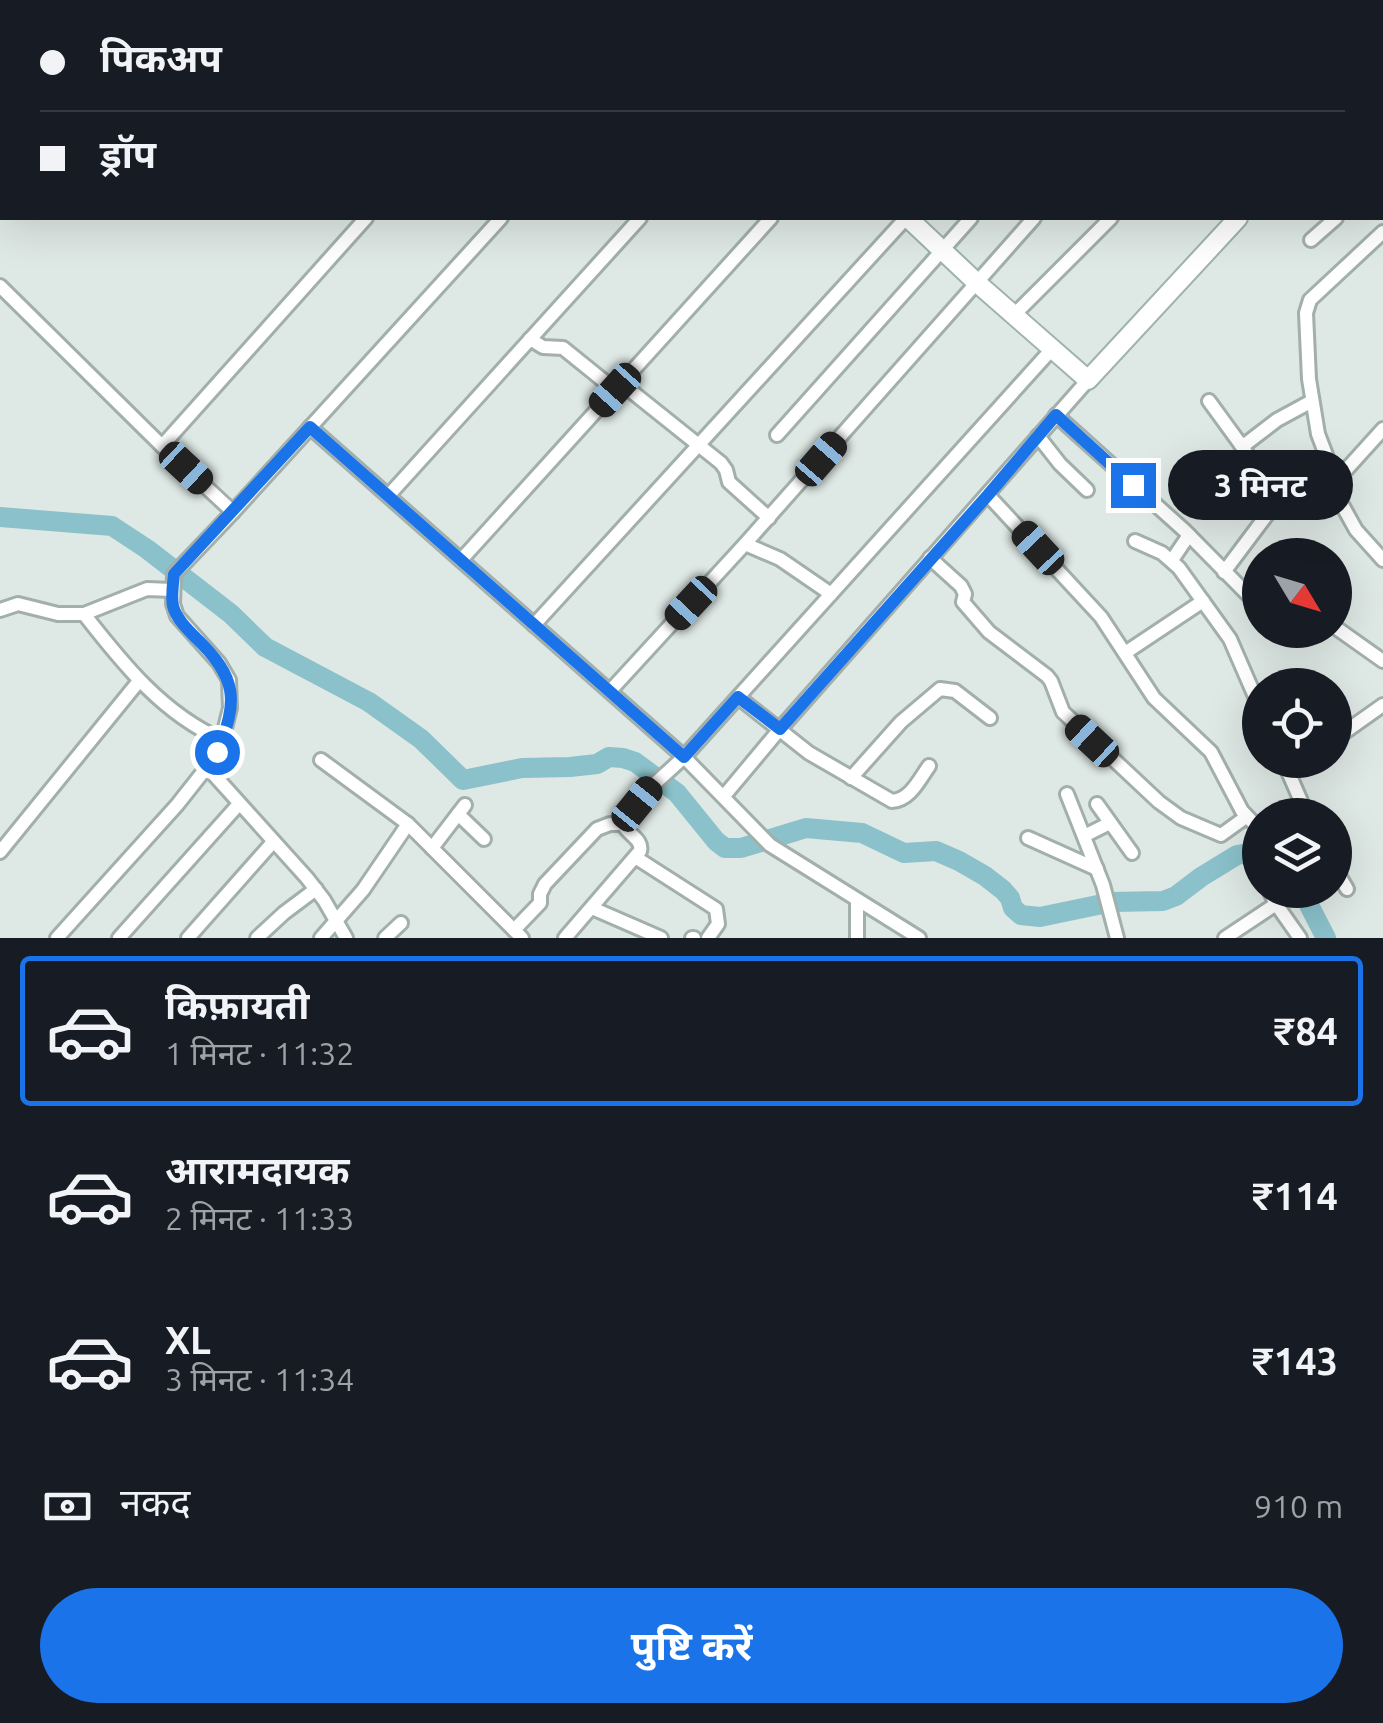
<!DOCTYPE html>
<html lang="hi">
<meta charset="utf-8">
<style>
:root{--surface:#171b24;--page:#20242c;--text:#f1f3f6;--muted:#9ea1a6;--line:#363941;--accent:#1a73e8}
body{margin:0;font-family:Ubuntu,"Noto Sans Devanagari",sans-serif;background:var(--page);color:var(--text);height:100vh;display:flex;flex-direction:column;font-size:38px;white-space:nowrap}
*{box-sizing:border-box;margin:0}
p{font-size:32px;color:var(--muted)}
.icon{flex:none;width:55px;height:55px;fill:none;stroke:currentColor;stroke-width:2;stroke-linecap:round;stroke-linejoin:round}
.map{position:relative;height:938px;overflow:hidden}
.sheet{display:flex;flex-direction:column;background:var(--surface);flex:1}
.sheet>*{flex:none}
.hud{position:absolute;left:0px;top:0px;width:1385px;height:220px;box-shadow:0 10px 40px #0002;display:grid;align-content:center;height:220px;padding:0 40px;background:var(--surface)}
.needle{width:65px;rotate:128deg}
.controls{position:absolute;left:1242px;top:538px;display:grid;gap:20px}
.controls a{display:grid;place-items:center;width:110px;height:110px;border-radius:50%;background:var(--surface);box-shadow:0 10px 40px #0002;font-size:50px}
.end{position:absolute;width:45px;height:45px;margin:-22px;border:12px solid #1a73e8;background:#fff;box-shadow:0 0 0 5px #fff}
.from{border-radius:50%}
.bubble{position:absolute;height:70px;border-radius:35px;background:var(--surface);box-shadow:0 10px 40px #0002;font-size:32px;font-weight:700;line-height:70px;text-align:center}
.car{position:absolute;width:30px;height:60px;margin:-30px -15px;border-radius:12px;box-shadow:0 0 8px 2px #0007;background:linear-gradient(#222 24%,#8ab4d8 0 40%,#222 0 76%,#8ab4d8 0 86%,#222 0)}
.hud b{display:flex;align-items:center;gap:35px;height:95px;font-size:38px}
.hud b+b{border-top:2px solid var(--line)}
.hud i{width:25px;height:25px;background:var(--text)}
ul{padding:18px 0 0;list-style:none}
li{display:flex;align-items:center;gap:30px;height:150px;margin:0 20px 15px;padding:0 20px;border:5px solid transparent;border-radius:10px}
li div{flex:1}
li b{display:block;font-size:38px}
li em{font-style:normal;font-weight:700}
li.selected{border-color:var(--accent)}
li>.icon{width:90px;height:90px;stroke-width:1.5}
.pay{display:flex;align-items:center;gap:25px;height:110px;padding:0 40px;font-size:38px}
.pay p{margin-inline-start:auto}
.button{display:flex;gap:20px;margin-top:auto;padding:20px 40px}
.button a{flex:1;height:115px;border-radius:60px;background:var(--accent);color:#fff;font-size:40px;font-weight:700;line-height:115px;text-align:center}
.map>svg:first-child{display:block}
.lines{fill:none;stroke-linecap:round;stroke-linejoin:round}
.river{stroke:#8ac1ca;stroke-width:20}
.street-casing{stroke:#a2afaa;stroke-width:18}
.secondary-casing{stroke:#9fb3ab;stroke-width:22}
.street{stroke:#fff;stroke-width:12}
.secondary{stroke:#fff;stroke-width:18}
.route{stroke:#1a73e8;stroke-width:12}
</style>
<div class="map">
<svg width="1383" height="938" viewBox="0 0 1383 938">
<rect width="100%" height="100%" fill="#dee8e4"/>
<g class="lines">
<!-- river -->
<g class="river">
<path d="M0 517 112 526 147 549 231 614 265 647 369 702 421 739 463 780 522 768 570 767 597 764 609 757 623 758 635 762 677 793 716 841 725 848H741L806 828 862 833 904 853 936 851 959 861 985 876 1003 890 1010 898 1013 908 1021 915 1040 917 1112 902 1163 901 1176 896 1201 877 1237 855 1260 851"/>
<path d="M1306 890 1309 905 1326 938"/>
</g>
<!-- street casing -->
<g class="street-casing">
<g id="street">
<path d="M347 0 350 2"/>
<path d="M1359 0 1360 2"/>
<path d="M555 2 557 0"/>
<path d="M762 2 764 0"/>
<path d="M900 2 902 0"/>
<path d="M1030 2 1032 0"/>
<path d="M1168 2 1170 0"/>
<path d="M1301 2 1304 0"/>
<path d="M1382 41H1383"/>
<path d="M1382 93 1383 94"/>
<path d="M1382 116 1383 115"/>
<path d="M1382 196H1383"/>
<path d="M1383 232 1310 300 1306 313 1309 379 1318 434 1336 481 1341 503 1356 530 1383 560"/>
<path d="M1311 240 1336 218"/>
<path d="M0 286 162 446 233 512"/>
<path d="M1015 314 1111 218"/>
<path d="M530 339 543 347 563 348 615 390"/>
<path d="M621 383 721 463 726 470 729 482 769 518"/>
<path d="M1209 401 1241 445 1247 443 1277 420 1312 401"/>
<path d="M1056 415 1185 531 1260 607"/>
<path d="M310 427 684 757 770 845 919 938"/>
<path d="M777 435 971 218"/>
<path d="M1038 436 1060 464 1087 490"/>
<path d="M162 446 366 218"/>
<path d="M1336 481 1383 429"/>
<path d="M389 495 640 218"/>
<path d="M988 495 1101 617 1154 698 1211 752 1242 811 1260 830"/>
<path d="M1135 541 1162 553 1179 568 1230 639 1260 708"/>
<path d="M745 544 780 559 831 594"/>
<path d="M930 558 961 586 965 594 963 602 989 632 1047 676 1051 681 1063 712 1159 802 1181 818 1221 835 1246 817"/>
<path d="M461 560 771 218"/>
<path d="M1172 560 1189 535"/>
<path d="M1224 572 1275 504 1276 497 1241 445"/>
<path d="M0 610 18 604 58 614H84L147 589 172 590"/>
<path d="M84 614C123 664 163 714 222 740"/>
<path d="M534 625 906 218"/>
<path d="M1335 627 1383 661"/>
<path d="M1125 653 1203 601"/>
<path d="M610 691 745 544 1034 218"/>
<path d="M738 697 809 753 892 801C910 800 919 780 929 766"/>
<path d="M1342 734 1383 705"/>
<path d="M321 760 408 824 522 938"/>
<path d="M1283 760 1307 815"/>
<path d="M207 767 307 878 324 900 346 938"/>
<path d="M851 778 901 722 940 689 955 691 990 718"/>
<path d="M1067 794 1103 885 1117 938"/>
<path d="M724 796 780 729 1088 380"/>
<path d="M1097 804 1132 853"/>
<path d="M458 814 484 839"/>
<path d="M1084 836 1110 823"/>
<path d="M1028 838 1097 869"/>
<path d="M432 848 465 805"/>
<path d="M0 852 139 681"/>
<path d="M635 857 716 909 718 924 708 938"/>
<path d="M1335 869 1347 889"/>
<path d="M1269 890 1276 904 1300 938"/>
<path d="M857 901V938"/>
<path d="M592 908 661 938"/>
<path d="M514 930 540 903V894L545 884 597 829 610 824H623"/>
<path d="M57 938 177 805 207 767 222 740 230 708 229 680 219 663 177 616 173 604 174 574 233 512 501 218"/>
<path d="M119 938 239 804"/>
<path d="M188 938 273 842"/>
<path d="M257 938 284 913 316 889"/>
<path d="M321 938 363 890 408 824"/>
<path d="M385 938 401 923"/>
<path d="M565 938 640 851C643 839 627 834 623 824L650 788 684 757 1052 349"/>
<path d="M692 938H694"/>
<path d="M1225 938 1276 904"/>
</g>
</g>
<!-- secondary casing -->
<g class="secondary-casing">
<g id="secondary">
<path d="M669 0 672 2"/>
<path d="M120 2 123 0"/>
<path d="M154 2 157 0"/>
<path d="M1382 67 1383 66"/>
<path d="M0 102 2 100"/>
<path d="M0 128 2 126"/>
<path d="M908 218 976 282 1088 380 1238 218"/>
</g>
</g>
<!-- street -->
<use href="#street" class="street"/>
<!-- secondary -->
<use href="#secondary" class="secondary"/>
</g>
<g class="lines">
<!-- route -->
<path class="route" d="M217 752C239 701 237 677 196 638 187 629 176 618 173 606 171 596 173 584 174 574L310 427 684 757 738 697 780 729 988 495 1056 415 1133 485"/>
</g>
</svg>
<div class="controls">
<a><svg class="needle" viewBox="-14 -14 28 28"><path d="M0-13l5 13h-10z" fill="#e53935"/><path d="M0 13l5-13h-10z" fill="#9ea1a6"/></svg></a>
<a><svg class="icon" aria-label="locate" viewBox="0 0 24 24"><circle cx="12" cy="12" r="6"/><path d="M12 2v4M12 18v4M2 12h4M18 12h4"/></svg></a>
<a><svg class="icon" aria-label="layers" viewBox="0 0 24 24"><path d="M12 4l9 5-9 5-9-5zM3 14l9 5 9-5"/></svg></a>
</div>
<i class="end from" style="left:217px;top:752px"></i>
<i class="end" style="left:1133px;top:485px"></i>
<div class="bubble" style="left:1168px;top:450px;width:185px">3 मिनट</div>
<i class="car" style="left:615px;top:390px;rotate:222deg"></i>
<i class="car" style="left:821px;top:459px;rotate:41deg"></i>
<i class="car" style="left:186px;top:468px;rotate:133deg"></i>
<i class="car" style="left:1038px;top:548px;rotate:317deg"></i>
<i class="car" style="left:691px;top:603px;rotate:223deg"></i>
<i class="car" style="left:1092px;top:741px;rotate:313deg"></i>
<i class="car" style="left:637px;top:804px;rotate:39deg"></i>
<div class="hud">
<b><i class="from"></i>पिकअप</b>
<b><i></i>ड्रॉप</b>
</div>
</div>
<section class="sheet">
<ul>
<li class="selected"><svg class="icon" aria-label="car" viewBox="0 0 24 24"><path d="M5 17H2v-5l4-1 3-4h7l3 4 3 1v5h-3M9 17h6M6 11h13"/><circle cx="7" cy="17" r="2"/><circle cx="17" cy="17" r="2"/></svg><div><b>किफ़ायती</b><p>1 मिनट · 11:32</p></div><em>₹84</em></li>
<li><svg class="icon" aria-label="car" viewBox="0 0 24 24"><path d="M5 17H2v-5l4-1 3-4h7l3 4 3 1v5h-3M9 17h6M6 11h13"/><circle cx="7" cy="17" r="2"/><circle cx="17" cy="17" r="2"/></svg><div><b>आरामदायक</b><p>2 मिनट · 11:33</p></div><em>₹114</em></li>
<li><svg class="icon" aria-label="car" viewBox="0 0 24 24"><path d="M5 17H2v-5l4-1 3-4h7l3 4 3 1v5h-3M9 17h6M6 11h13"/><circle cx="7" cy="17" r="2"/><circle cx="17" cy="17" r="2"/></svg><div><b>XL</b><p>3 मिनट · 11:34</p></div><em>₹143</em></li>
</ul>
<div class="pay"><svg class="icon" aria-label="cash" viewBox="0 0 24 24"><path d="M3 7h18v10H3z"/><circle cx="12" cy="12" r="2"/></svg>नकद<p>910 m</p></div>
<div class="button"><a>पुष्टि करें</a></div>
</section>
